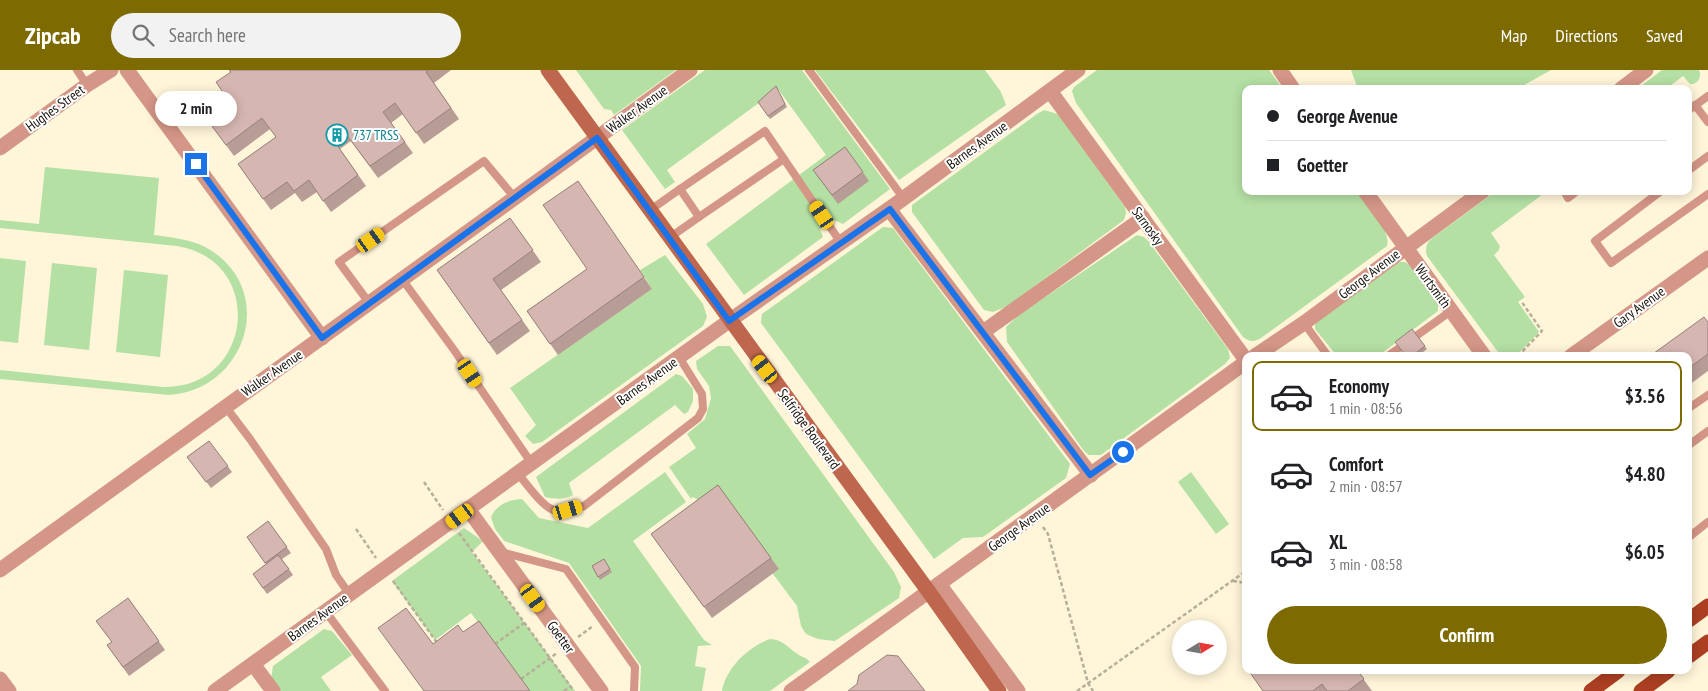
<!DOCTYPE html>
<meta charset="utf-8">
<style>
:root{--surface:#fff;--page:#f2f2f2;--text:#202124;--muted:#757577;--line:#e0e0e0;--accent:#7d6a01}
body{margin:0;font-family:"PT Sans Narrow",sans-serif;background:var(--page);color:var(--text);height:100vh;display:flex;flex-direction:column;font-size:19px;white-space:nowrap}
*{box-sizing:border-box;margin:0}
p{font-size:16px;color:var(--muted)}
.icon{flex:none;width:28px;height:28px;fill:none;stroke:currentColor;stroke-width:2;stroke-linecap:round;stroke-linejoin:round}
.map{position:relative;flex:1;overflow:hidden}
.panel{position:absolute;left:1242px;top:282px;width:450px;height:322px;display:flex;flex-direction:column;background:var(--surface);border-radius:10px;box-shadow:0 2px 12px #0003}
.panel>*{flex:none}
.guide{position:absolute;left:1242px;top:15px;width:450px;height:110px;border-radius:10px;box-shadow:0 2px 12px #0003;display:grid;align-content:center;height:110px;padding:0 25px;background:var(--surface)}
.needle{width:32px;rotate:79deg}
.controls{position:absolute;left:1172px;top:550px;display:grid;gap:10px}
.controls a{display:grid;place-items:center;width:55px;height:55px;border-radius:50%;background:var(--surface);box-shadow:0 2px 12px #0003;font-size:25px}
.end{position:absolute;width:22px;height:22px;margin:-11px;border:6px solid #1a73e8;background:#fff;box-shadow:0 0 0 2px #fff}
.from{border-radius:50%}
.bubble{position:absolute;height:35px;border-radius:18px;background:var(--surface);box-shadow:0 2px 12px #0003;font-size:16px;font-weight:700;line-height:35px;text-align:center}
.car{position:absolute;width:15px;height:30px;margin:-15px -8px;border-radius:6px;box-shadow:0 0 4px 1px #0007;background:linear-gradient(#f5c518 24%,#345 0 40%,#f5c518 0 76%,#345 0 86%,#f5c518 0)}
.guide b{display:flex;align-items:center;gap:18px;height:48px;font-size:19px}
.guide b+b{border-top:1px solid var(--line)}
.guide i{width:12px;height:12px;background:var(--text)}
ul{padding:9px 0 0;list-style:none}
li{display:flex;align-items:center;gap:15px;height:70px;margin:0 10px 8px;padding:0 15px;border:2px solid transparent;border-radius:10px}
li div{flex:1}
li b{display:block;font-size:19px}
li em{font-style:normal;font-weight:700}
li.selected{border-color:var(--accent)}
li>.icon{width:45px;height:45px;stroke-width:1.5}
.primary-button{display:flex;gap:10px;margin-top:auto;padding:10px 25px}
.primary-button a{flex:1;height:58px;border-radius:30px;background:var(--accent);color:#fff;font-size:20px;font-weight:700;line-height:58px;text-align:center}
header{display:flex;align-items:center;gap:30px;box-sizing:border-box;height:70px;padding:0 25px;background:var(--accent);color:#fff}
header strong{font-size:24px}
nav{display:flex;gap:28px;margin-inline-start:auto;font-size:18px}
.search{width:350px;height:45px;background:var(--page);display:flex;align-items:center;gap:12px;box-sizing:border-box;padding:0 18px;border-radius:28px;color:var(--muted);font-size:19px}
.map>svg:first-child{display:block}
.green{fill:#b4e0a4}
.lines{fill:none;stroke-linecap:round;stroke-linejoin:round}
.path{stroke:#b7af99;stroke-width:2.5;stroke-dasharray:4 2.5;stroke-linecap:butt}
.lane{stroke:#d49686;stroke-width:8}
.street{stroke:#d49686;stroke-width:15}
.secondary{stroke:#bf664e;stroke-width:15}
.primary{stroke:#ac3f21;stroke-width:15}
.wall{fill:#b89d97}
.building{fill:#d6b6b0;stroke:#967f7b}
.route{stroke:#1a73e8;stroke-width:6}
.labels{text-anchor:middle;stroke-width:4;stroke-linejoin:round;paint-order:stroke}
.street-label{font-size:14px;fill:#141007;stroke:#fff}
.culture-label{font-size:14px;fill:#0d838f;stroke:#fff;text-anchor:start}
</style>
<header>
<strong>Zipcab</strong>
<div class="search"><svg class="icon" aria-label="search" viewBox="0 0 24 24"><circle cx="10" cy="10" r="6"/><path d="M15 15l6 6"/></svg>Search here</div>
<nav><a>Map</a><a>Directions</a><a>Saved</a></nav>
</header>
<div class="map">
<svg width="1708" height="621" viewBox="0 0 1708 621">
<rect width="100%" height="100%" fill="#fff5d9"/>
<!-- green -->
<g class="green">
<path d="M576 0H676L614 45 611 40 604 39Z"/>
<path d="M705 0H802L890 119 843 154 834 150 820 159 823 167 744 225 706 174 826 85 778 19 667 100 675 112 665 119 622 60Z"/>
<path d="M815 0H985L1001 22 1006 35 899 110Z"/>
<path d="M1097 0H1269L1283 19H1246V121H1357C1366 133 1392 161 1387 176L1261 268C1254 272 1250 272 1243 267L1076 33 1072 21 1074 17Z"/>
<path d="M1351 0H1551L1517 19H1358Z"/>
<path d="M1662 0H1699C1702 7 1698 15 1690 14L1683 6 1666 19H1637Z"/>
<path d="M1044 40 1058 44 1125 137 1126 143 1124 150 1006 237 993 242 984 240 912 142V135L1037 44Z"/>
<path d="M45 97 159 108 154 165C174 168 194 169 212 181 277 224 245 320 169 325L0 309V300L163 317C253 319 267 191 177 176L0 158V150L39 154Z"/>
<path d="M1496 121H1547L1491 163 1500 176 1499 180 1494 185 1525 227 1518 232 1539 262 1516 286H1501L1427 186C1425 179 1426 174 1431 169Z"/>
<path d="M883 157 893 158 1070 394 1066 408 983 467 963 468 934 489 761 253 762 244Z"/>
<path d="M1137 165 1144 167 1149 172 1228 279 1230 288 1225 294 1101 385H1089L1084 381 1007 272 1006 257 1020 244Z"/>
<path d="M665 185 703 234 707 247 703 256 542 372 533 374 525 366 536 355 510 318 652 219 640 200Z"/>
<path d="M0 188 26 191 18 273 0 271Z"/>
<path d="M1400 192H1405L1411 196 1438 232V241L1378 286H1337L1315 259V255L1317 251 1394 194Z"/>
<path d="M52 193 97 198 89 280 44 275Z"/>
<path d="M124 200 168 205 160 287 116 282Z"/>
<path d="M718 276H730L894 502 901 517 899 528 835 571 818 569 806 564 801 556 797 536 773 504 698 430 693 427 691 429 669 397 696 378 687 364 705 349 711 328 709 316 697 299 696 291Z"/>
<path d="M676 304 682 306 693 319V331L688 342 684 344 675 335 569 413 573 425C564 430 556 429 545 427L536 407Z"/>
<path d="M665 402 686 432 633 471 704 570 712 575 698 576 695 596 706 598 702 621H640L641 596 569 493 504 471 495 459 491 447C497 434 508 430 522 429L539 448 588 458Z"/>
<path d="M1191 402 1229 454 1216 464 1178 412Z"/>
<path d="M464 458 483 471 472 482 575 621H528L471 543 435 570 392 511Z"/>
<path d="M324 559 332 561 352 585 321 607 331 621H279L271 609 273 596Z"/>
<path d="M770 569C783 569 789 579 799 585 804 588 806 587 810 592L770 621H722C726 598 748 577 770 569Z"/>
</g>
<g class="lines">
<!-- path -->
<g class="path">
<path d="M1518 286 1542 261 1521 231"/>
<path d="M424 412 443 440"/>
<path d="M1043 457 1048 464 1088 613 1093 621"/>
<path d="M356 459 376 488"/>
<path d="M459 463 574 621"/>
<path d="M1243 470 1246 474"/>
<path d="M393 511 438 574"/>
<path d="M1233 511 1246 513"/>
<path d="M578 567 593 556"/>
<path d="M495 574 524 553"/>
<path d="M521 609 557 583"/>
<path d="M564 621 571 616"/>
<path d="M1077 621 1246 501"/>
</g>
<!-- lane -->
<g class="lane">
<path d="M77 0 87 15"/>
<path d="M809 0 904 129"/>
<path d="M1695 35 1708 52"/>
<path d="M1689 40 1708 26"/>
<path d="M1689 100 1708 86"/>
<path d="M680 119 765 61 841 173"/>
<path d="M1564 121 1568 128 1577 121"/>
<path d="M1661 121 1595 171 1611 193 1708 124"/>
<path d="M649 141 680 119 699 147 669 168"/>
<path d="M699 147 784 89"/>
<path d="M402 209 454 280 532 394"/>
<path d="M370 234 339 192 484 91 515 128"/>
<path d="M1304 253 1328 286"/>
<path d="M1388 286 1451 241"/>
<path d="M225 336 250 369 326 479 336 505 350 525"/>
<path d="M1689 338 1708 325"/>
<path d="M1689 375 1708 361"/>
<path d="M518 404C528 415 543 439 557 441 566 443 576 438 584 436L698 348 703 339 702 324 679 287"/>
<path d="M1689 467 1708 452"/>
<path d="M501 482 566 499 635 597 634 621"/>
<path d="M326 542 385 621"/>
</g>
<!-- street -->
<g class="street">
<path d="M127 0 322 268"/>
<path d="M1280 0 1293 19"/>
<path d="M1621 19 1646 0"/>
<path d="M1050 21 1246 290"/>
<path d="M0 78 87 15 111 0"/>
<path d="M1365 121 1484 286"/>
<path d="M889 139 1091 405"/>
<path d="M983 262 1143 148"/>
<path d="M1255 286 1304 253 1483 121"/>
<path d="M1571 286 1708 188"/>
<path d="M468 439 601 621"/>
<path d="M0 500C230 333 461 168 690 0"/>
<path d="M939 514 1018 621"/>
<path d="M253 594 273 621"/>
<path d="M0 609 9 621"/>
<path d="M215 621 729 251 889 139 1078 0"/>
<path d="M791 621 1246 292"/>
</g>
<!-- secondary -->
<path class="secondary" d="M548 0 929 522 999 621"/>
<!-- primary -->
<g class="primary">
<path d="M1689 550 1708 536"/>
<path d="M1689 586 1708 572"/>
<path d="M1591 621 1618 601"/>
<path d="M1641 621 1668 601"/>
</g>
</g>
<!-- wall -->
<g class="wall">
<path d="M229 0H451L434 13 459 49 424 74 403 44 391 53 413 83 378 108 351 71 340 79 366 116 331 142 317 122 302 132 295 123 271 140 238 94 276 67 270 59 234 86 200 40 224 24 231 3Z"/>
<path d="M776 16 787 37 770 49 758 32Z"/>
<path d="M845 77 869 111 838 134 813 100Z"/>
<path d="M578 111 652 219 558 285 527 241 587 199Z"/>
<path d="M510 148 541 192 501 220 530 261 497 285 437 200Z"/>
<path d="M1708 252V301L1689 315V286Z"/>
<path d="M1412 259 1427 279 1418 286H1406Z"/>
<path d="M209 371 232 402 211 418 187 387Z"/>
<path d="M718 415 779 499 712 548 651 464Z"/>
<path d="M268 451 291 483 282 489 293 505 267 524 253 504 266 494 247 467Z"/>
<path d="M604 489 612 502 600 510 592 496Z"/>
<path d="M128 528 165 580 129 606 107 575 112 572Z"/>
<path d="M1249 601H1361L1359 603 1372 621H1263Z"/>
</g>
<!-- building -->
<g class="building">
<path d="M229 0H428L426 2 451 38 416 63 395 33 383 42 405 72 370 96 343 60 332 68 358 105 323 131 309 110 294 121 287 112 263 129 238 94 276 67 262 48 226 75 200 40 224 24 216 12 231 2Z"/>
<path d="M776 16 785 34 768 46 758 32Z"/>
<path d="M845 77 863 102 832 125 813 100Z"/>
<path d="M578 111 644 207 550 274 527 241 587 199 543 135Z"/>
<path d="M510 148 533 180 493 209 522 250 489 273 437 200Z"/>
<path d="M1704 247 1708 252V284L1689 298V286H1650Z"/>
<path d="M1412 259 1425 276 1412 286H1406L1395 272Z"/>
<path d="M209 371 228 396 206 412 187 387Z"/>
<path d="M718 415 771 488 704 537 651 464Z"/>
<path d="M268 451 287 477 265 493 247 467Z"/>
<path d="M278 485 289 499 263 518 253 504Z"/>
<path d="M604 489 610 499 598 507 592 496Z"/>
<path d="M128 528 159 571 123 597 107 575 112 572 96 551Z"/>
<path d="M406 538 433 574 458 555 463 562 479 551 530 621H424L378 558Z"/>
<path d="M887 585 898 586 925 621H848L857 614 859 605Z"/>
<path d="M1246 588V597L1242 591Z"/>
<path d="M1249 601H1358L1364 609 1348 621H1327L1322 614 1313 621H1263Z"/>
</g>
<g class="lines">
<!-- route -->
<path class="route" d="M196 94 322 268 597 68 729 251 890 139 1090 405 1123 382"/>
</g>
<!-- icons -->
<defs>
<g id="building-ring" transform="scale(1.125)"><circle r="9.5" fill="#fff" stroke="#0f9aa8" stroke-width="1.5"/><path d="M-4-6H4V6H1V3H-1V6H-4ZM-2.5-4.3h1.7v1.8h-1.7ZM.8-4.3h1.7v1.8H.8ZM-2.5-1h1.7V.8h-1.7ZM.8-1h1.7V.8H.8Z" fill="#0f9aa8"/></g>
</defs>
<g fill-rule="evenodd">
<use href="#building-ring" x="337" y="65"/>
</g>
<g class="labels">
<!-- street labels -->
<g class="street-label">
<text transform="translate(55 38) rotate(-36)" y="5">Hughes Street</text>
<text transform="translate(637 39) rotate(-36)" y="5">Walker Avenue</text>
<text transform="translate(977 75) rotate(-36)" y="5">Barnes Avenue</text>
<text transform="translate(1148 156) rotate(54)" y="5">Sarnosky</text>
<text transform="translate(1369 204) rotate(-37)" y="5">George Avenue</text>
<text transform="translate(1433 216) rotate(54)" y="5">Wurtsmith</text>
<text transform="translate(1639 237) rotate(-36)" y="5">Gary Avenue</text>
<text transform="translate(272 303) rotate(-35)" y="5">Walker Avenue</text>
<text transform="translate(647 311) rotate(-36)" y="5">Barnes Avenue</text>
<text transform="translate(809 359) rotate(54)" y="5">Selfridge Boulevard</text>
<text transform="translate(1019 457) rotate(-36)" y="5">George Avenue</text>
<text transform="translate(318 547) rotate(-36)" y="5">Barnes Avenue</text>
<text transform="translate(561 567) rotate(54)" y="5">Goetter</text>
</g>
<!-- culture labels -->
<g class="culture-label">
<text x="353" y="70">737 TRSS</text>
</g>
</g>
</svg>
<div class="controls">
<a><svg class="needle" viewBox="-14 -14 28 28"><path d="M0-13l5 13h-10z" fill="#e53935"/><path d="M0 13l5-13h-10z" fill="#757577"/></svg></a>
</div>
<i class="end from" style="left:1123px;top:382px"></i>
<i class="end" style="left:196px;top:94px"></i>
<div class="bubble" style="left:155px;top:21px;width:82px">2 min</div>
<i class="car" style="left:822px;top:145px;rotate:326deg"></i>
<i class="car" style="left:371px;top:170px;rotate:55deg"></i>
<i class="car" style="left:765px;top:299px;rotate:323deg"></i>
<i class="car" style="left:470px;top:303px;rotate:146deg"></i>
<i class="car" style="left:568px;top:440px;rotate:73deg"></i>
<i class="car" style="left:460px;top:446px;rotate:234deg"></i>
<i class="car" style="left:533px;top:528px;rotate:144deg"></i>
<div class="guide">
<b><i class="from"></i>George Avenue</b>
<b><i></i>Goetter</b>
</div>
<section class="panel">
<ul>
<li class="selected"><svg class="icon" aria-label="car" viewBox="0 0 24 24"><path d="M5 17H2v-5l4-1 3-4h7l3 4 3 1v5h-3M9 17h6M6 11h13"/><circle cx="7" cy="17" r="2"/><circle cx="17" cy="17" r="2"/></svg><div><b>Economy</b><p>1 min · 08:56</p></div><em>$3.56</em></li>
<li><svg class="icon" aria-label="car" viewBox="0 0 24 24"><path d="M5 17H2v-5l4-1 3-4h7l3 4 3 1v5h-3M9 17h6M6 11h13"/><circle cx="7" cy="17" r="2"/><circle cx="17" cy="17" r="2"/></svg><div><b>Comfort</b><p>2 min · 08:57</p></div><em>$4.80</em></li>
<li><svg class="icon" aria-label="car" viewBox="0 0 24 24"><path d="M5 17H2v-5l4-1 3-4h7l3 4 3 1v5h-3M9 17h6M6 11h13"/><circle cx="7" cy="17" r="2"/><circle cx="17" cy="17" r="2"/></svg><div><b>XL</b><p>3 min · 08:58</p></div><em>$6.05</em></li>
</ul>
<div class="primary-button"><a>Confirm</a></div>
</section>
</div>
